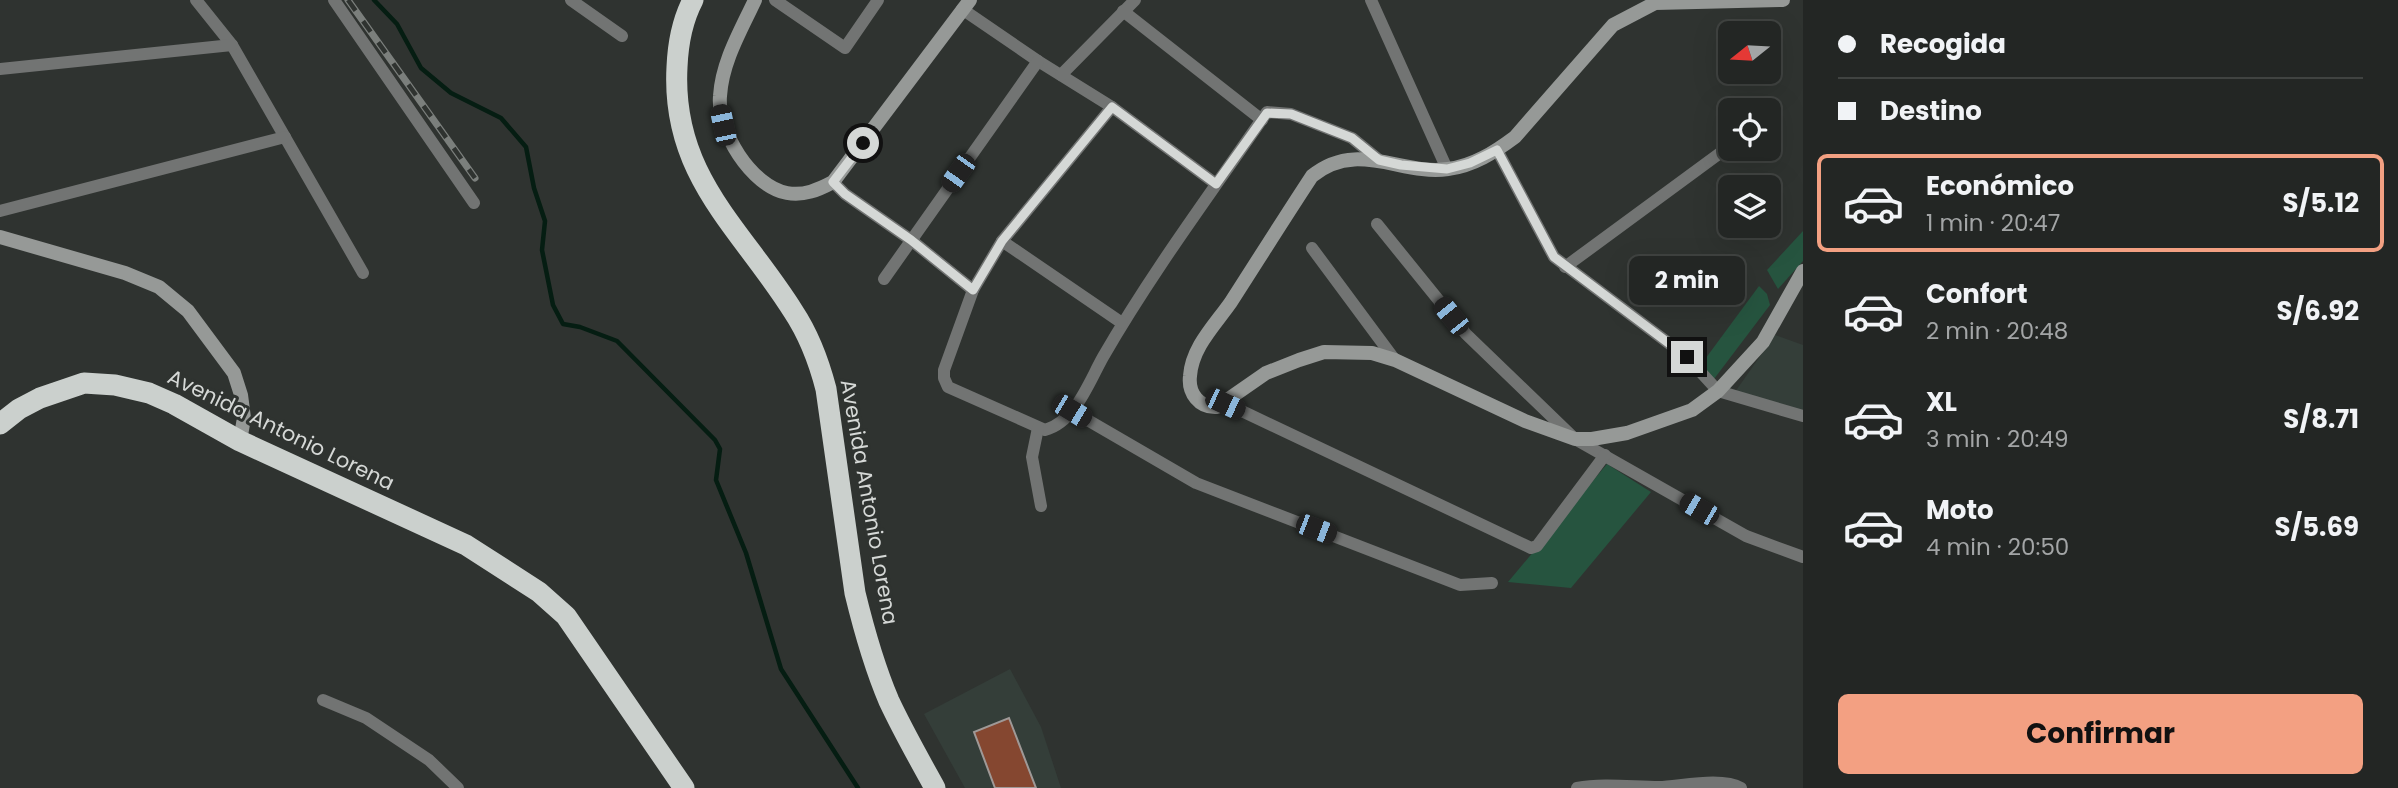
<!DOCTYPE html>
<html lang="es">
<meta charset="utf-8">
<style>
:root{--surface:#232624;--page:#2b2e2c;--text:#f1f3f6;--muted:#a3a5a6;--line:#404341;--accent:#f3a082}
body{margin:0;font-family:Poppins,sans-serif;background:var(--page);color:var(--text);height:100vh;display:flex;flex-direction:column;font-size:26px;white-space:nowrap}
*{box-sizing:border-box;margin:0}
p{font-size:23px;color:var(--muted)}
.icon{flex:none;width:38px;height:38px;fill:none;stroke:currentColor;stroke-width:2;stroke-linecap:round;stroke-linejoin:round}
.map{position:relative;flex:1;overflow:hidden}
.details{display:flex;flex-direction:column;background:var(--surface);width:595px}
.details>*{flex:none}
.guide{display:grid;align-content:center;height:154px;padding:0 35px;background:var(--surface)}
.needle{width:46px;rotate:252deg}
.controls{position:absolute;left:1718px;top:21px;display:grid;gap:14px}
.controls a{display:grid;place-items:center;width:63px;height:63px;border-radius:10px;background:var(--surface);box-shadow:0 7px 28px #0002,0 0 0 2px var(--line);font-size:35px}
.end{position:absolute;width:32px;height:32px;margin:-16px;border:9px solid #d5d8d6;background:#111;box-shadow:0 0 0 4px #111}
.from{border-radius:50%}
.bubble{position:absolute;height:49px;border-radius:10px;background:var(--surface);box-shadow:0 7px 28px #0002,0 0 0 2px var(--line);font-size:23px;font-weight:700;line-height:49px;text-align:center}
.car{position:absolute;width:21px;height:42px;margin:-21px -10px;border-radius:9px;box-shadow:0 0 5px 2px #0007;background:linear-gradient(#222 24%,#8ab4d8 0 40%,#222 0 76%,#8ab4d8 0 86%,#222 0)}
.guide b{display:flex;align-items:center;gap:24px;height:66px;font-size:26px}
.guide b+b{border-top:2px solid var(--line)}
.guide i{width:18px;height:18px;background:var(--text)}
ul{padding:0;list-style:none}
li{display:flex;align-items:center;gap:21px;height:98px;margin:0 14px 10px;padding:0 21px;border:4px solid transparent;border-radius:10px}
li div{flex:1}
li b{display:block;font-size:26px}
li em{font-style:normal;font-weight:700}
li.active{border-color:var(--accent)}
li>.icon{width:63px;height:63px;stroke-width:1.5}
.action{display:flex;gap:14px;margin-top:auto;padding:14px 35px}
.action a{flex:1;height:80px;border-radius:10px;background:var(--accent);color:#111;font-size:28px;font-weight:700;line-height:80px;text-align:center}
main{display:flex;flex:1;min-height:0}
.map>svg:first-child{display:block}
.built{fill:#343e39}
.green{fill:#26543f}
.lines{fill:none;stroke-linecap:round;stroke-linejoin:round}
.stream{stroke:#051d12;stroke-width:4.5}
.building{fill:#854730;stroke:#9f9997;stroke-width:2}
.street{stroke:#727473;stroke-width:12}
.secondary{stroke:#969997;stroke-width:14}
.highway{stroke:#cbd0cd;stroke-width:21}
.rail-casing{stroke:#7b7f7c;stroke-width:7}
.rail{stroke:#2f3330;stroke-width:4.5;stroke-dasharray:13;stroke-linecap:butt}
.route{stroke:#d5d8d6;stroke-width:9}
.labels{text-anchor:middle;stroke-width:6;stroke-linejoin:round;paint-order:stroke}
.street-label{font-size:21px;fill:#d5d8d6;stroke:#2f3330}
</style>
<main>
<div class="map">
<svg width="1803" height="788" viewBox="0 0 1803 788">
<rect width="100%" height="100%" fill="#2f3330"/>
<!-- built -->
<g class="built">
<path d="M1775 335 1803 345V411L1735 392Z"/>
<path d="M1010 669 1041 727 1061 788H965L924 714Z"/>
</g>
<!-- green -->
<g class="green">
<path d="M1803 231V261L1778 289 1767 270Z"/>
<path d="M1759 286 1767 294 1770 305 1714 379 1700 366Z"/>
<path d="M1607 464 1651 492 1571 588 1508 582Z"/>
</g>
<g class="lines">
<!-- stream -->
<path class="stream" d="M374 0 397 24 421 68 451 93 501 118 526 147 534 188 545 221 542 250 553 305 563 324 580 327 617 341 715 440 720 449 716 480 746 553 781 669 858 788"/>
</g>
<!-- building -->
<path class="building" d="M1009 718 1036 788H995L974 732Z"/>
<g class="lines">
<!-- street -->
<g class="street">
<path d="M196 0 232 45 363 273"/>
<path d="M334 0 474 203"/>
<path d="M571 0 622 36"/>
<path d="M775 0 845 48 878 0"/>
<path d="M1371 0 1447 169"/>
<path d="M962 9 1038 61 1112 107 1216 184"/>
<path d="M1123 11 1262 120"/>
<path d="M0 69 232 45"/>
<path d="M1061 75 1135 0"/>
<path d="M1112 107 1002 241 973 290 944 370V378L948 387 1045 430C1075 422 1089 382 1103 357 1152 272 1211 193 1267 112L1291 114 1352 138 1379 160"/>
<path d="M1497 150 1554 257 1687 357 1718 391 1803 416"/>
<path d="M833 182 845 194 911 240 973 290"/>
<path d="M0 211 285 137"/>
<path d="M1377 224 1466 334 1575 439 1746 536 1803 557"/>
<path d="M1002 241 1122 323"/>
<path d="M1312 248 1395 360"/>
<path d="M1565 267 1731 145"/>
<path d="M884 279 1038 61"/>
<path d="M1225 403 1531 548 1537 546 1605 455"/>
<path d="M1072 411 1196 483 1460 585 1492 583"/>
<path d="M1038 428 1032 457 1041 506"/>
<path d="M323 700 366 718 429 760 458 788"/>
<path d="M1577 788C1603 783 1633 787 1659 787 1682 786 1722 777 1741 788"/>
</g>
<!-- secondary -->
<g class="secondary">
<path d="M755 0C741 30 722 62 720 96 717 131 751 186 787 193 804 196 818 190 833 182L970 0"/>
<path d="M1783 0 1655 3 1613 25 1515 137C1495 152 1473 166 1448 169 1402 176 1357 139 1312 176 1285 217 1258 260 1231 302 1215 325 1192 347 1190 376 1188 393 1199 408 1217 407L1266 373 1299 360 1324 352 1372 353 1395 360 1525 421 1575 439H1592L1627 433 1692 410 1718 391 1763 342 1803 271"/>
<path d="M0 237 125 273 159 287 188 311 234 373 241 395 244 418 240 441"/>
</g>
<!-- highway -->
<g class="highway">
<path d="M693 0C682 21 678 43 677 67 671 176 741 228 793 311 809 335 819 362 826 389L855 593C864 630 874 666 889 701 903 731 919 759 935 788"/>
<path d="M0 424 19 409 40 398 84 383 115 385 149 393 174 404 240 441 466 545 539 592 566 616 684 788"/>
</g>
<!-- rail casing -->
<g class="rail-casing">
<path id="rail" d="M348 0 475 178"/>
</g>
<!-- rail -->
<use href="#rail" class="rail"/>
</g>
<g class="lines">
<!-- route -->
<path class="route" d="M863 143 833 182 845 194 911 240 973 290 1002 241 1112 107 1216 184 1267 113 1291 114 1352 138 1379 160 1401 165 1447 169 1470 163 1497 150 1554 257 1687 357"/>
</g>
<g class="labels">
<!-- street labels -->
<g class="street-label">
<text transform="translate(281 430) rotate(26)" y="7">Avenida Antonio Lorena</text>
<text transform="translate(869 502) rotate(80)" y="7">Avenida Antonio Lorena</text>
</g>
</g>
</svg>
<div class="controls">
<a><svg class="needle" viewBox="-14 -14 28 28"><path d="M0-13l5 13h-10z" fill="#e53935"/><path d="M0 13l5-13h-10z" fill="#a3a5a6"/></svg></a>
<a><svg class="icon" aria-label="locate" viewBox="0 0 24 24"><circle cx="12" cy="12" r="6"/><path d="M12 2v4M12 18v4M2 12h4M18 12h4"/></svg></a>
<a><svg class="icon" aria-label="layers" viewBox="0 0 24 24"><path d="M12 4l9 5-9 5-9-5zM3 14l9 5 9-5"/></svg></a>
</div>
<i class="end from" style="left:863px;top:143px"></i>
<i class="end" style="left:1687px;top:357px"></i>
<div class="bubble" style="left:1629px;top:256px;width:116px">2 min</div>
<i class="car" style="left:723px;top:125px;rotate:348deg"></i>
<i class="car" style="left:958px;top:173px;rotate:215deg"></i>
<i class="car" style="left:1451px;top:316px;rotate:321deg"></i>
<i class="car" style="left:1225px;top:404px;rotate:115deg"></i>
<i class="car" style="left:1072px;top:411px;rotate:121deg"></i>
<i class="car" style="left:1699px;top:509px;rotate:300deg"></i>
<i class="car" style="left:1316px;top:529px;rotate:111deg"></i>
</div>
<section class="details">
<div class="guide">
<b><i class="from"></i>Recogida</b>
<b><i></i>Destino</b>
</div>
<ul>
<li class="active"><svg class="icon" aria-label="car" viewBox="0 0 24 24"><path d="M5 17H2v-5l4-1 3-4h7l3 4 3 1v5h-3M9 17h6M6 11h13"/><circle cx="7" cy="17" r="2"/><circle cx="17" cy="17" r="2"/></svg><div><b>Económico</b><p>1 min · 20:47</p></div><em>S/5.12</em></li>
<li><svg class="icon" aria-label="car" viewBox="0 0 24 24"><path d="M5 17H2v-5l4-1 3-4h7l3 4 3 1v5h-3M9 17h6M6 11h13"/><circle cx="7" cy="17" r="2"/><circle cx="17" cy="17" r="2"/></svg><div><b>Confort</b><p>2 min · 20:48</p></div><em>S/6.92</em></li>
<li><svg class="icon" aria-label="car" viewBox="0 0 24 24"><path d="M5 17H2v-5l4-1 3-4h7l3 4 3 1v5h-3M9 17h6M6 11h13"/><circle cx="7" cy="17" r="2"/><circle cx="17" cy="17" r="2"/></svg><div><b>XL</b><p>3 min · 20:49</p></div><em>S/8.71</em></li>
<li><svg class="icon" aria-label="car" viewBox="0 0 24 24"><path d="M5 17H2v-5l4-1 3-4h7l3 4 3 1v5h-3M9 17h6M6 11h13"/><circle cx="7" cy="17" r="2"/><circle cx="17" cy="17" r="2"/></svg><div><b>Moto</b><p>4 min · 20:50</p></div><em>S/5.69</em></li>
</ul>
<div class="action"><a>Confirmar</a></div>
</section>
</main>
